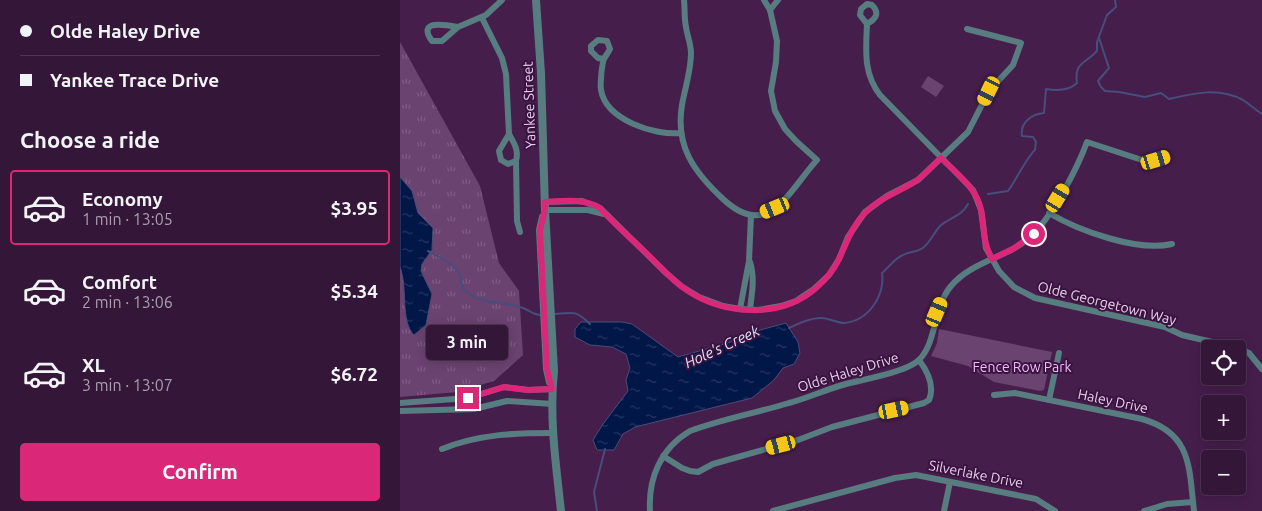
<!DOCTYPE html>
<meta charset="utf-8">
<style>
:root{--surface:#341639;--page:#3f2344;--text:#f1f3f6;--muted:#a99fae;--line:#4e3553;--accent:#db2777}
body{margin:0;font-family:Ubuntu,sans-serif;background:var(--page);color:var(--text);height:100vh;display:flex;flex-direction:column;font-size:19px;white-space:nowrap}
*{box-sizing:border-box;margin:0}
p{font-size:16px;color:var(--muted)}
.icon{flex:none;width:28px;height:28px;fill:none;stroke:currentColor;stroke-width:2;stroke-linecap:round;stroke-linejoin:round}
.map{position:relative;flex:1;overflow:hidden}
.details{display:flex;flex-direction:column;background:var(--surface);width:400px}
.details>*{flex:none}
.hud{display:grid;align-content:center;height:110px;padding:0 20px;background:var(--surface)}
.controls{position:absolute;left:801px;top:340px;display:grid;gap:10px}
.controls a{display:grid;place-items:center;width:45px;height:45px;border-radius:5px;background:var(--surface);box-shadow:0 2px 12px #0003,0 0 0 1px var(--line);font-size:25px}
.end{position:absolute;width:22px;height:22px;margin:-11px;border:6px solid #db2777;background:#fff;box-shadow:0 0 0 2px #fff}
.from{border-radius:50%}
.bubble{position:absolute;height:35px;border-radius:5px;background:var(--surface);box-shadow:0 2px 12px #0003,0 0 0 1px var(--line);font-size:16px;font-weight:700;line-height:35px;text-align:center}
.car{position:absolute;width:15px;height:30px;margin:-15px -8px;border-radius:6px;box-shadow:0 0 4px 1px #0007;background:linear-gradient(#f5c518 24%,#345 0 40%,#f5c518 0 76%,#345 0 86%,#f5c518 0)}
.hud b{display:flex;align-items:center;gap:18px;height:48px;font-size:19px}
.hud b+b{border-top:1px solid var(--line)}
.hud i{width:12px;height:12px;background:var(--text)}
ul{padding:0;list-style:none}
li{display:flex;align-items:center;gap:15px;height:75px;margin:0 10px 8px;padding:0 10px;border:2px solid transparent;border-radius:5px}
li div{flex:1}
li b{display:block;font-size:19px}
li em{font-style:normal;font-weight:700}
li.selected{border-color:var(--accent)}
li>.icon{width:45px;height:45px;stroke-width:1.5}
h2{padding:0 20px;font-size:22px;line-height:60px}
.action{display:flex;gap:10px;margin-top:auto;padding:10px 20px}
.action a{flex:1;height:58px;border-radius:5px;background:var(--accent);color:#fff;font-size:20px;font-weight:700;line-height:58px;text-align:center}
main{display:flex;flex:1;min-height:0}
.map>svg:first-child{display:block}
.grass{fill:url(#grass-tufts)}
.park{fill:#6a4370}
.water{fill:url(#water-ripples);stroke:#464e79}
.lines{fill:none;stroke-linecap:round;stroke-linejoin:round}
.stream{stroke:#464e79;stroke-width:2}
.minor{stroke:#587d80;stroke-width:6}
.tertiary{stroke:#587d80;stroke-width:8}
.route{stroke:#db2777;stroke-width:6}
.labels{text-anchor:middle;stroke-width:4;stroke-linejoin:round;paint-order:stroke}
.street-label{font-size:14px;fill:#e7cfeb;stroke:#3b1341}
.park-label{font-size:14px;fill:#f1bbf9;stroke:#3b1341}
.water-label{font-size:15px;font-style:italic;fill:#dae3f4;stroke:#3b1341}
</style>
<main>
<section class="details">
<div class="hud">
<b><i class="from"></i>Olde Haley Drive</b>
<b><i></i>Yankee Trace Drive</b>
</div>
<h2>Choose a ride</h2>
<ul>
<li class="selected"><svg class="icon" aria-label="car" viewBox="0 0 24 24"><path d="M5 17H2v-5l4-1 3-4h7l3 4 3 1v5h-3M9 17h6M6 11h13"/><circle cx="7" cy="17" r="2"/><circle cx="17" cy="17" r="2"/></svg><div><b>Economy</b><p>1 min · 13:05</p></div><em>$3.95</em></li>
<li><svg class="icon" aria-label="car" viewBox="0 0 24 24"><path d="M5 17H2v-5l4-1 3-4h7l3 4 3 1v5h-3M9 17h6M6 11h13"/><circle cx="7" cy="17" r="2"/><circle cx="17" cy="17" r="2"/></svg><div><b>Comfort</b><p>2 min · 13:06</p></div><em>$5.34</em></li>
<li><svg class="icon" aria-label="car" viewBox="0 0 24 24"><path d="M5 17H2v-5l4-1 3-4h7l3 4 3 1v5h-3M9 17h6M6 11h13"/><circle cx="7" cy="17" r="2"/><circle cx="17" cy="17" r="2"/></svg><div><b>XL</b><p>3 min · 13:07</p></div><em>$6.72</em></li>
</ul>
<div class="action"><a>Confirm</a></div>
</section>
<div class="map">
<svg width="862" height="511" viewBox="0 0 862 511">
<defs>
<pattern id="grass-tufts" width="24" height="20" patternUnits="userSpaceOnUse" patternTransform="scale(1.25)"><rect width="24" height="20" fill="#6a4370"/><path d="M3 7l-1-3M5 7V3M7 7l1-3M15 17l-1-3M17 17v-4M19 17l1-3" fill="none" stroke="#7f5d85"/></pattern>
<pattern id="water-ripples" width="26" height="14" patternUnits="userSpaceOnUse" patternTransform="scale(1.25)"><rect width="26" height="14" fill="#011748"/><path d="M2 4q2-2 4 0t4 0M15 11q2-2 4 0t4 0" fill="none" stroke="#263863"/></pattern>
</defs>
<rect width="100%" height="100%" fill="#461e4c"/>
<!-- grass -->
<path class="grass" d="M0 42 80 186 99 263 119 291 123 355 94 381 57 392 0 397Z"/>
<!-- park -->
<g class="park">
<path d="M528 76 544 86 536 97 521 87Z"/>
<path d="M539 329 652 352 644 390 640 391 594 382 568 366 531 356 537 343Z"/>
</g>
<!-- water -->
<g class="water">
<path d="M0 177 12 191 18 213 33 228 32 250 22 264 21 271 32 294 26 325 14 335C0 321 8 288 0 267Z"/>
<path d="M181 322H222L232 324 278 357 331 342 353 332 386 323 398 342 400 353 394 364 383 368 374 380 352 398 235 427 223 434 214 450H197L193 440 203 424 228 391 226 380 230 368 226 354 212 347 190 345 175 337V329Z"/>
</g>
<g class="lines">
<!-- stream -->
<g class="stream">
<path d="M699 38 709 68 698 81 701 87 705 91 719 92 745 97 761 93 769 99C794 93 819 87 843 100 849 104 856 110 862 114"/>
<path d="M588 194 608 191C616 180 627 157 635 150L636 142 633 137 622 136C620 123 631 114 644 113L646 89C658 91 669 91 677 83 674 62 685 64 697 51V42L707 15 716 7 715 0"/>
<path d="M28 251C43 259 63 267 62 287 76 305 99 300 120 307 129 309 132 315 141 315"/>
<path d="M154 314C174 313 174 309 190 324"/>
<path d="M389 328C397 324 412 317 422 318 429 318 437 323 444 323 469 321 485 295 482 273 489 267 495 258 503 255 510 251 517 253 524 247 531 241 535 231 541 225 551 217 562 216 568 204"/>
<path d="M197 511 194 492 205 449"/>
</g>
<!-- minor -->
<g class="minor">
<path d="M284 0C285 9 284 18 286 27 287 35 291 44 291 53 291 71 285 88 282 105 275 146 294 172 323 199 369 242 389 190 417 160L396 141 385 129 375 111 371 91 376 62 377 41 370 10 364 0"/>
<path d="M370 10 378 0"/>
<path d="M82 18 102 58 106 74 109 134 99 151 101 160 108 164 116 161C119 150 114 143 109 134"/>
<path d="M467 24C476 19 480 13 472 5L467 4 461 9 460 15 467 24C466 50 463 73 480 95L573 190 581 210 586 248 599 271 614 287 635 298 765 327 782 335 838 348 849 353 862 369"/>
<path d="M58 27C47 25 16 19 32 41H42L58 27 86 15 102 0"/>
<path d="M203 59 198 58 191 51V46L198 40 207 41 210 49C208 53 206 55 204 59 202 63 200 84 201 90 206 120 255 136 281 133"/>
<path d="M116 161 117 221 120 232"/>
<path d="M145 202 182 201 200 208 265 272 281 286 299 297 323 306 340 309 358 310 381 306 396 301 414 289 429 275 439 259 448 237 465 212 487 196 518 180 568 132 589 91 613 65 621 43 567 29"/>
<path d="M145 210H188L204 214"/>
<path d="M649 213C679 231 738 252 772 244"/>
<path d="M350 262C355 278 352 293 350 309"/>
<path d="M340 309 349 261 351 215"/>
<path d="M594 395 615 393 742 419C792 433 789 468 794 511"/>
<path d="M649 400 659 353"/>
<path d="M0 403 68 398 104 387 128 390 152 389"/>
<path d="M0 411 74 409 107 401 153 404"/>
<path d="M42 449C79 434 115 433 154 433"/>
<path d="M263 456 282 468 290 471 298 472 313 464 398 440 432 427 524 403 529 400C535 386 528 372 519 360"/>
<path d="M250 511C248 478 261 448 290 431 322 419 356 413 389 403 408 398 427 389 446 384 465 379 500 373 515 363 537 349 532 308 551 286 567 267 592 260 613 249 620 245 628 240 634 233 654 213 677 169 687 142L745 161 767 157"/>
<path d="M373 511 495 478 516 475 636 499 655 511"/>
<path d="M544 511 550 482"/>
<path d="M744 511 767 504 793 502"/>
</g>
<!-- tertiary -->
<g class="tertiary">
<path d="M136 0 141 73 145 210 154 371C149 417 156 465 161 511"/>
<path d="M143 217 140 230 147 369 150 382"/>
</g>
</g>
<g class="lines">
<!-- route -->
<path class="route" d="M68 398 104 387 128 390 152 389 147 369 140 230 145 210V202C164 201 183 198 200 208 214 224 231 238 246 253 260 266 272 281 288 291 325 315 381 319 416 288 425 280 434 270 439 259 447 242 452 226 465 213 479 198 499 192 516 181 525 175 533 165 541 158 556 173 577 188 581 210 585 228 582 241 592 259L613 249 634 234"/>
</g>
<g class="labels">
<!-- street labels -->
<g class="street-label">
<text transform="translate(129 105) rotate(-92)" y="5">Yankee Street</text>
<text transform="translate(707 303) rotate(14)" y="5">Olde Georgetown Way</text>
<text transform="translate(448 372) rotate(-17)" y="5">Olde Haley Drive</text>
<text transform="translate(713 401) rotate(12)" y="5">Haley Drive</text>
<text transform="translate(576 474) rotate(11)" y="5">Silverlake Drive</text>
</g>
<!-- park labels -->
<g class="park-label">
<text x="622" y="372">Fence Row Park</text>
</g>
<!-- water labels -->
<g class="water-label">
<text transform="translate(322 347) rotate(-25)" y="5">Hole's Creek</text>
</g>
</g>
</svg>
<div class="controls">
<a><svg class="icon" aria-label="locate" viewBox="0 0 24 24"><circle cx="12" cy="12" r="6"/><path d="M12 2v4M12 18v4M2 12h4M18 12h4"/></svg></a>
<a>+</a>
<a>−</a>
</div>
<i class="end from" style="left:634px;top:234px"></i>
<i class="end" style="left:68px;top:398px"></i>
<div class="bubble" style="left:26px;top:325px;width:82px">3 min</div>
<i class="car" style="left:589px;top:91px;rotate:206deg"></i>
<i class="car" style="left:756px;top:160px;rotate:73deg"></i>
<i class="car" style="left:658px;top:198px;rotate:31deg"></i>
<i class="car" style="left:375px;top:208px;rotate:248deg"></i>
<i class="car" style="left:537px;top:312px;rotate:23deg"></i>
<i class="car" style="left:494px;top:410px;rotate:78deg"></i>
<i class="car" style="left:381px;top:445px;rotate:255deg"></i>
</div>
</main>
